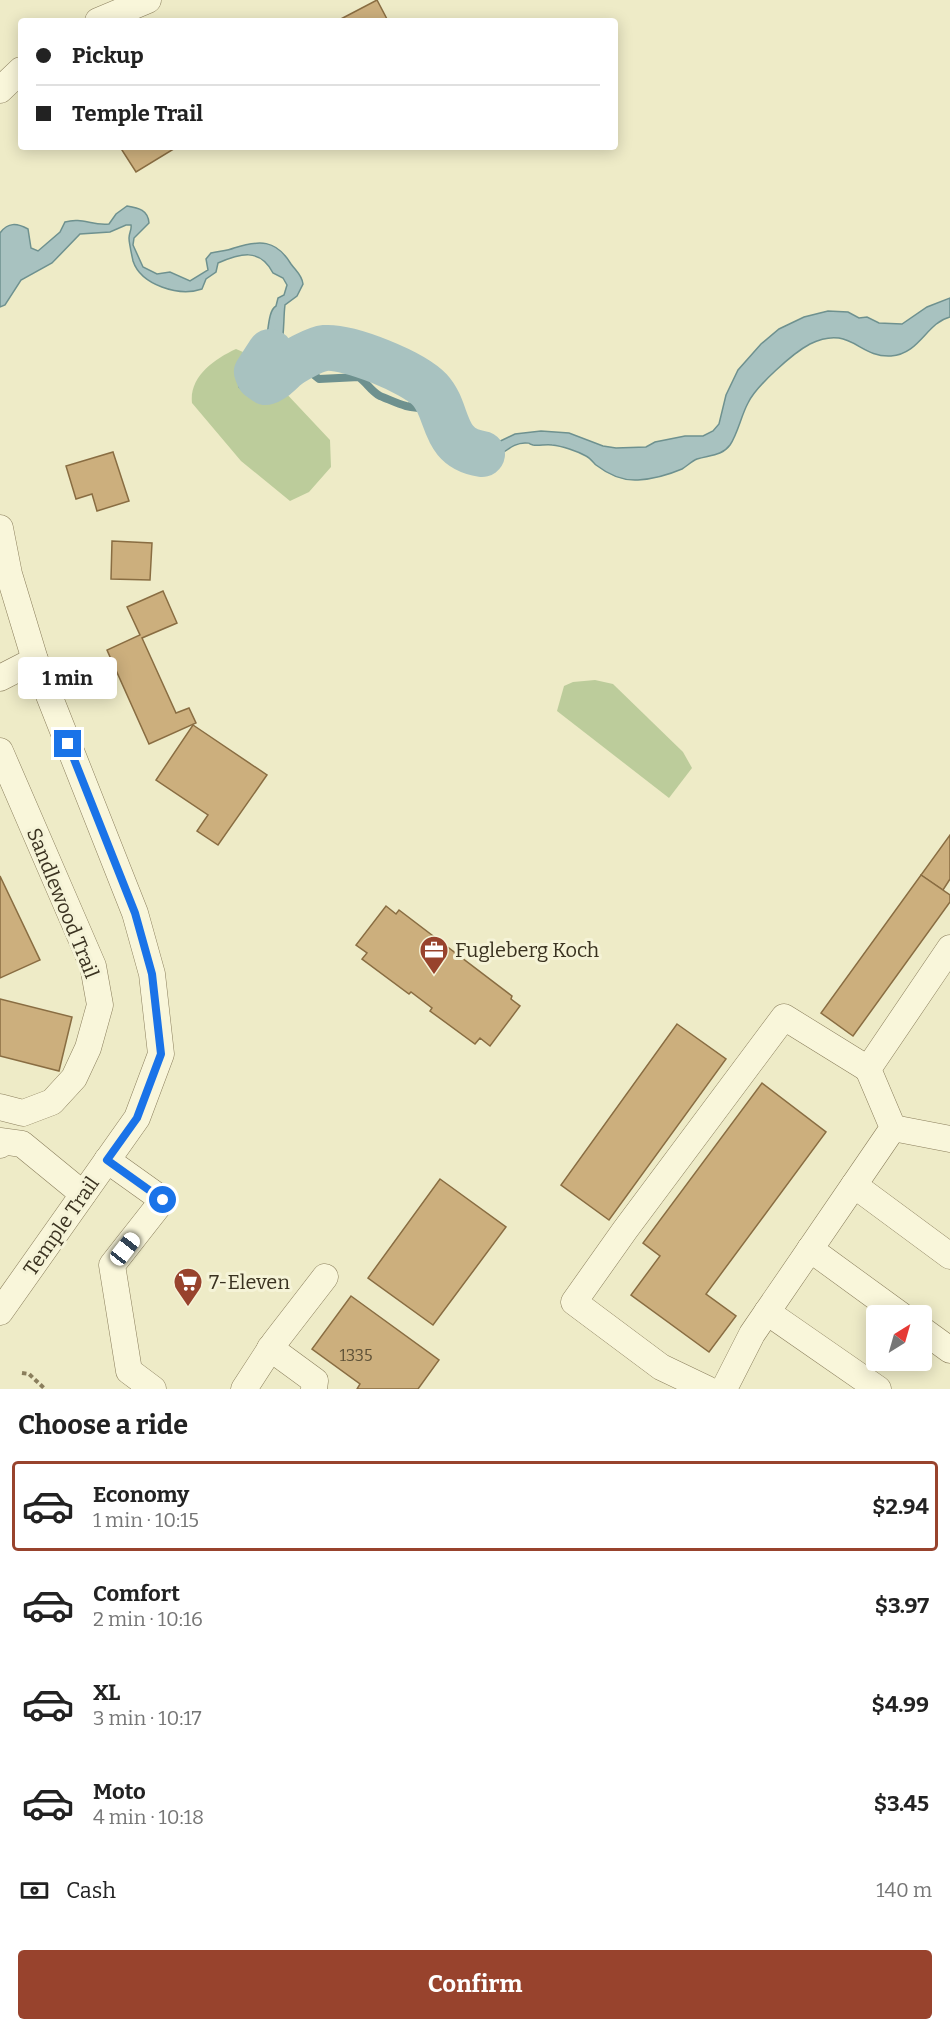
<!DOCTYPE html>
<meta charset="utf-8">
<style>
:root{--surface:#fff;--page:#f6f6f6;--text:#222;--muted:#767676;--line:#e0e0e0;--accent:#98432d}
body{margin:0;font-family:Bitter,serif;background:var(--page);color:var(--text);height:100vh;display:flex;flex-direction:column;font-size:22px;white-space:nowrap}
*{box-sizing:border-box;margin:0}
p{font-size:20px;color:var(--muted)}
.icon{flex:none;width:33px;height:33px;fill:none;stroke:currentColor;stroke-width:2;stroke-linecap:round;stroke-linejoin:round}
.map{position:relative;height:1389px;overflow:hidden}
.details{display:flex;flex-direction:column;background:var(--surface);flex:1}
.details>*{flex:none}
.hud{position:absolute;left:18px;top:18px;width:600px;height:132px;border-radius:6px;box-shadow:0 3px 15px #0003;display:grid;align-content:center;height:132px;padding:0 18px;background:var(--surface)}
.needle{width:39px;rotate:37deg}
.fabs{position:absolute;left:866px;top:1305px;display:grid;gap:12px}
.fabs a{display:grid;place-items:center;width:66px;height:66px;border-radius:6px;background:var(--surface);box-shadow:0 3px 15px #0003;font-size:30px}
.end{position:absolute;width:27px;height:27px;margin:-14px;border:8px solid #1a73e8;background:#fff;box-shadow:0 0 0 3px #fff}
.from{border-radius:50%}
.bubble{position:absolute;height:42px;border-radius:6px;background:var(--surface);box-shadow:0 3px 15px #0003;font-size:20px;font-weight:700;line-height:42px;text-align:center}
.car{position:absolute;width:18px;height:36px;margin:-18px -9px;border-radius:8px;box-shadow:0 0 4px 2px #0007;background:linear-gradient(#fff 24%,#345 0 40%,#fff 0 76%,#345 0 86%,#fff 0)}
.hud b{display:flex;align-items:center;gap:21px;height:57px;font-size:22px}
.hud b+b{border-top:2px solid var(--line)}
.hud i{width:15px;height:15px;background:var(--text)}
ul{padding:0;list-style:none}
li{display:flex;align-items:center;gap:18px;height:90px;margin:0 12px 9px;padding:0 6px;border:3px solid transparent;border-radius:6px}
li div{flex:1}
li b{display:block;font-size:22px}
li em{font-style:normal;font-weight:700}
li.current{border-color:var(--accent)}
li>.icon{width:54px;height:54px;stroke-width:1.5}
h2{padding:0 18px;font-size:27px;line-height:72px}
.pay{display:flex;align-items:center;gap:15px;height:66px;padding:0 18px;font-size:22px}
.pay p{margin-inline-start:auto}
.cta{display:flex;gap:12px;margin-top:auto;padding:12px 18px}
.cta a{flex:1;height:69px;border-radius:6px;background:var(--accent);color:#fff;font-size:24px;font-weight:700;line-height:69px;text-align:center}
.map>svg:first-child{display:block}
.green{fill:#bccc9b}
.water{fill:#a8c2c0;stroke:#6e918f;stroke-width:1.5}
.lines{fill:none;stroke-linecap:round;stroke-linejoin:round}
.stream{stroke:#6e918f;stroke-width:8}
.river{stroke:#a8c2c0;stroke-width:46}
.building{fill:#ccaf7d;stroke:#896d42;stroke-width:1.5}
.minor-casing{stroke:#8a7e5c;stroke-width:27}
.path{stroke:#8a7e5c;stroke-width:4;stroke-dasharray:4.5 3;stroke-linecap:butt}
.minor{stroke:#f9f6da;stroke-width:26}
.route{stroke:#1a73e8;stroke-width:8}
.labels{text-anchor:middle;stroke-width:6;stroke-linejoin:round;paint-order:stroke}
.number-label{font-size:16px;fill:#5e5137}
.street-label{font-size:20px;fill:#3a3220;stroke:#f5f3d7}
.poi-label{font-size:20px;fill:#3a3220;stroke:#f5f3d7;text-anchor:start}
</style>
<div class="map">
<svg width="950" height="1389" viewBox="0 0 950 1389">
<rect width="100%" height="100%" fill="#eeebc7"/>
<!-- green -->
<g class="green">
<path d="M236 349 243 352 238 374 256 396 263 393 283 390 330 440 331 467 309 492 290 501 241 461 192 403C189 377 214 359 236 349Z"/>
<path d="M595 680 613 684 683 752 692 768 669 798 557 711 564 686 573 682Z"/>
</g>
<!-- water -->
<g class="water">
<path d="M127 206C139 208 148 210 149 223L134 238 133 245 143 267 157 274 170 272 190 281 208 270 206 259 211 253C218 251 227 251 234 248 259 240 276 239 291 264 296 271 302 275 303 284L297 296 285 305C283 320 285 335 280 350 278 355 275 357 271 361 268 365 267 371 266 375L269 377 278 368 283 366 285 369 282 375H286L288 378 284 387 256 396 247 395 239 387C238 374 237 356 249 348L253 351 264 348C269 336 267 311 276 306L278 298 284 295 287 285 283 278 273 273C260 247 239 254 218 263L216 272 206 279 202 289C179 297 141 285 133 261 132 256 129 243 129 238 129 233 132 229 131 225H126L110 232 80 234 52 263 21 280 5 305 0 307V233C8 222 17 223 28 229L31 248 38 251 60 232 65 222C82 217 92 226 109 224L116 214Z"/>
<path d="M950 298V317C926 323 920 354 891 356 858 358 851 324 810 344 793 353 756 386 748 403 741 416 738 433 730 445 722 456 709 455 697 459 692 461 687 466 682 469 668 475 653 479 638 480 622 481 609 475 596 465 593 462 590 458 586 456 577 451 562 446 552 445 546 444 539 446 533 445 526 443 532 443 525 443 513 443 506 452 497 456 473 468 440 442 433 419L438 418 440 411 444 409 463 438 475 448 490 446 515 434 541 431 569 433 603 446 616 448 646 447 655 442 685 436H703L713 431 719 424 726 395 738 370 761 344 779 329 804 317 828 311 848 312 859 318 867 317 879 323 902 324 927 307Z"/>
</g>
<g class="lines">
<!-- stream -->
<path class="stream" d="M279 376 291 375 309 371 319 379 359 377C367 383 371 391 380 396 388 399 398 404 406 406 426 410 429 405 440 426"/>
<!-- river -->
<path class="river" d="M270 352 257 372 259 377 266 382C275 379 277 375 284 369 291 362 315 349 325 348 349 346 413 372 430 390 450 412 441 448 482 454"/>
</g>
<!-- building -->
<g class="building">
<path d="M377 0 388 21H337Z"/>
<path d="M120 147H177L136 172Z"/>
<path d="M113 452 129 501 97 511 92 494 76 499 66 466Z"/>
<path d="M112 541 152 543 150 580 111 579Z"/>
<path d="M163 591 177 623 142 638 176 713 189 708 196 723 149 744 107 650 140 635 127 607Z"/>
<path d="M193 725 267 775 218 845 197 831 208 815 156 780Z"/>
<path d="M950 835V879L943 890 921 875Z"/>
<path d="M921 875 950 895V902L853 1036 821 1013Z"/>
<path d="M0 876 40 960 0 978Z"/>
<path d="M386 906 396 914 399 910 512 996 511 999 520 1006 490 1046 480 1038 475 1044 430 1011 432 1008 411 992 409 994 362 959 367 953 356 945Z"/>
<path d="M0 999 72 1017 59 1071 0 1056Z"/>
<path d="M677 1024 726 1059 609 1220 561 1185Z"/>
<path d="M762 1083 826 1132 706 1294 736 1316 709 1352 631 1295 660 1256 643 1243Z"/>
<path d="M440 1179 506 1227 433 1325 368 1278Z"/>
<path d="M351 1296 439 1360 418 1389H357L360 1384 312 1349Z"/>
</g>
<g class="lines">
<!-- minor casing -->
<g class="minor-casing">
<g id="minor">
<path d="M98 21 148 0"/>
<path d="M0 90 21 70"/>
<path d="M0 528 9 574 35 660 135 913 152 974 161 1054 137 1118 0 1312"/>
<path d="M0 678 35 660"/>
<path d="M0 751 93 966 100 1005 88 1048 74 1078 52 1102 23 1113 0 1107"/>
<path d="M893 1128 950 1139"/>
<path d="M0 1145V1141L22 1144 83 1194"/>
<path d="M107 1160 163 1200 112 1265 129 1371 153 1389"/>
<path d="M854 1185 950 1256"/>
<path d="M810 1249 902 1316"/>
<path d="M767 1312 878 1389"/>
<path d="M921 1329 950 1350"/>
<path d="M270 1348 315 1381 314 1389"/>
<path d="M244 1389 274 1343 325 1277"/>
<path d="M707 1389 661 1367 574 1302 625 1230 784 1017 868 1069"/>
<path d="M724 1389 752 1334 893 1128 868 1069 950 948"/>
</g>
</g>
<!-- path -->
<path class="path" d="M22 1373 29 1374 45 1389"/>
<!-- minor -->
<use href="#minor" class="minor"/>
</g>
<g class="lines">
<!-- route -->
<path class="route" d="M68 744 135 913 152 974 161 1054 137 1118 107 1160 163 1200"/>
</g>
<!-- icons -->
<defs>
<g id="office-pin" transform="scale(1.5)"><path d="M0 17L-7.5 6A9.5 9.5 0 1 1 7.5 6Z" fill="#98432d" stroke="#f5f3d7"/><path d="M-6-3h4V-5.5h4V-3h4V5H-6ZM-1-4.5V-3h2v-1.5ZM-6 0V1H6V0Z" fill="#fff"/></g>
<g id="supermarket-pin" transform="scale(1.5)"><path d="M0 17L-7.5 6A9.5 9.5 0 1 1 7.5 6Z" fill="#98432d" stroke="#f5f3d7"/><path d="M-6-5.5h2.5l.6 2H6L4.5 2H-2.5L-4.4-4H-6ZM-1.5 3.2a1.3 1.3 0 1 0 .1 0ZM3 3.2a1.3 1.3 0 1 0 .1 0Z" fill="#fff"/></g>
</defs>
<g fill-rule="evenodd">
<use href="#office-pin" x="434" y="950"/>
<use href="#supermarket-pin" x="188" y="1282"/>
</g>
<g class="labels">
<!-- number labels -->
<g class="number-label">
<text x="356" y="1361">1335</text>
</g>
<!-- street labels -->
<g class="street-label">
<text transform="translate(63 903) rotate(68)" y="7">Sandlewood Trail</text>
<text transform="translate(61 1226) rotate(-55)" y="7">Temple Trail</text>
</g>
<!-- poi labels -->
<g class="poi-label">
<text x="455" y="957">Fugleberg Koch</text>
<text x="209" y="1289">7-Eleven</text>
</g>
</g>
</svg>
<div class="fabs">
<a><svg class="needle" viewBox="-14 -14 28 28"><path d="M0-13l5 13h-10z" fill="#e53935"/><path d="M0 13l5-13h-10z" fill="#767676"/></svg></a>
</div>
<i class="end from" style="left:163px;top:1200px"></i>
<i class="end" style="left:68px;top:744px"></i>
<div class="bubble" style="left:18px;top:657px;width:99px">1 min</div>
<i class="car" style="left:125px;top:1249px;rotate:38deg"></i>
<div class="hud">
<b><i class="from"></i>Pickup</b>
<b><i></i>Temple Trail</b>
</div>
</div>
<section class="details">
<h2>Choose a ride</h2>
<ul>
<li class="current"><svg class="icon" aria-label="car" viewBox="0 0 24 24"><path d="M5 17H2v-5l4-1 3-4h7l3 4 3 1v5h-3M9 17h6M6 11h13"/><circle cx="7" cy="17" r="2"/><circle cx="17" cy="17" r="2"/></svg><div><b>Economy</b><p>1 min · 10:15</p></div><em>$2.94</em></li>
<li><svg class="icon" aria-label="car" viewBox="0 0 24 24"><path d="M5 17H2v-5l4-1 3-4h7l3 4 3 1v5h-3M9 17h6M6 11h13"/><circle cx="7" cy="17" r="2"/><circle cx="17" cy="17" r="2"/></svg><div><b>Comfort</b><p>2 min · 10:16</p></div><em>$3.97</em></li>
<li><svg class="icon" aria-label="car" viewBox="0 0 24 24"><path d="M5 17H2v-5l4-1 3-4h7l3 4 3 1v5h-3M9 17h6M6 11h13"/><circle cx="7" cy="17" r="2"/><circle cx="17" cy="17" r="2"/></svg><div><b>XL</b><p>3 min · 10:17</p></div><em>$4.99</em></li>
<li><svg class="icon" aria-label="car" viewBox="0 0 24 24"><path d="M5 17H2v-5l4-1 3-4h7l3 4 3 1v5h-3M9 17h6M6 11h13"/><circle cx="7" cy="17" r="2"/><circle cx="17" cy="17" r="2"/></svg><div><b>Moto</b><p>4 min · 10:18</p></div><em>$3.45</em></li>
</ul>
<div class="pay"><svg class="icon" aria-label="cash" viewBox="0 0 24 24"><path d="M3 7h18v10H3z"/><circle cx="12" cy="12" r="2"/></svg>Cash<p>140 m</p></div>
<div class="cta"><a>Confirm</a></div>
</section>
